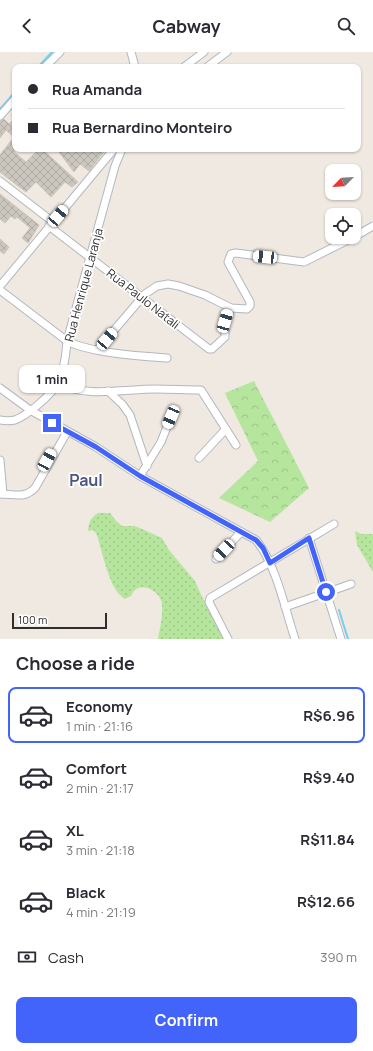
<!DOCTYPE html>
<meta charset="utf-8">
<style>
:root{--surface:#fff;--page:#f2f2f3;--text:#2b2b33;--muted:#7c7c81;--line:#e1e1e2;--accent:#4264fb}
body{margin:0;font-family:Manrope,sans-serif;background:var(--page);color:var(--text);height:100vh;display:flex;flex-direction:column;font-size:15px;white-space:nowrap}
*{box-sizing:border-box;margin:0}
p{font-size:13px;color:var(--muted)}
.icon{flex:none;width:22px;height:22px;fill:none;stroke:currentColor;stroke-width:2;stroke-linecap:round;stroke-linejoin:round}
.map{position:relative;height:587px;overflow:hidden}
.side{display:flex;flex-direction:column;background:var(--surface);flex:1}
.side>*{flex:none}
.banner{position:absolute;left:12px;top:12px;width:349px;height:88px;border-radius:8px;box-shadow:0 1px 3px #0004;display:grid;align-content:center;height:88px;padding:0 16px;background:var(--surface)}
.needle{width:26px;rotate:246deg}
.tools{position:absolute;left:325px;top:112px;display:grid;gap:8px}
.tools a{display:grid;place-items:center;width:36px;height:36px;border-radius:8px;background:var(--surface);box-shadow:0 1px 3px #0004;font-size:20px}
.scale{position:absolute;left:12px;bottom:10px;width:95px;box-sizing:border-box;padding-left:4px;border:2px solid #2e2e2e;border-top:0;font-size:11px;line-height:14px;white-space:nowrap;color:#2e2e2e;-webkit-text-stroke:3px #fff;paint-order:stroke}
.end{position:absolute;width:18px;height:18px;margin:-9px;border:5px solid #4264fb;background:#fff;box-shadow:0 0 0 2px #fff}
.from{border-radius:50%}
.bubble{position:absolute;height:28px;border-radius:8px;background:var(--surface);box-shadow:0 1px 3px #0004;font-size:13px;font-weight:700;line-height:28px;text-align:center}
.car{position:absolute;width:12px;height:24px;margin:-12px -6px;border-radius:5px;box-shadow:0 0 3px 1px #0007;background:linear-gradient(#fff 24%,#345 0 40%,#fff 0 76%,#345 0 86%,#fff 0)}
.banner b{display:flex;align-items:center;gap:14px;height:38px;font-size:15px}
.banner b+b{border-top:1px solid var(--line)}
.banner i{width:10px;height:10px;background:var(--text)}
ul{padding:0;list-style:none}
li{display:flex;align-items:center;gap:12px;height:56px;margin:0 8px 6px;padding:0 8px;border:2px solid transparent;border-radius:8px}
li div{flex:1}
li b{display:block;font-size:15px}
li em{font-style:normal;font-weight:700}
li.active{border-color:var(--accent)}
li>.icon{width:36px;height:36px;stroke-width:1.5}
h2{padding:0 16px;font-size:18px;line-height:48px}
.pay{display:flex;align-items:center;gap:10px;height:44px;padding:0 16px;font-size:15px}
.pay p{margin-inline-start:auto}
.cta{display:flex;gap:8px;margin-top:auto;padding:8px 16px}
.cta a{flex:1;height:46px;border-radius:8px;background:var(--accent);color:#fff;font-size:16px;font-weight:700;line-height:46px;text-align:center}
header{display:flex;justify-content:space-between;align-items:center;height:52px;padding:0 16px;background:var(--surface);font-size:18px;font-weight:700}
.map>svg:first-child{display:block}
.grass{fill:url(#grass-dots)}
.forest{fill:url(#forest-crowns)}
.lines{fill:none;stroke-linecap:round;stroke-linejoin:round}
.stream{stroke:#75cff0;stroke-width:2}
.building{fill:url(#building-cross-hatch);stroke:#cbc5ba}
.minor-casing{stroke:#b4b7c1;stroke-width:9}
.minor{stroke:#fff;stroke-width:7}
.route{stroke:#4264fb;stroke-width:5}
.labels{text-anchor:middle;stroke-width:3.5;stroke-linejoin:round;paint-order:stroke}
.street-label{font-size:12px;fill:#2e2e2e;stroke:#fff}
.district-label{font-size:16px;font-weight:bold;fill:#4d5680;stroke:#fff}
</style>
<header><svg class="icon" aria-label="back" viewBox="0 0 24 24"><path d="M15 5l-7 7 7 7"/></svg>Cabway<svg class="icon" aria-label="search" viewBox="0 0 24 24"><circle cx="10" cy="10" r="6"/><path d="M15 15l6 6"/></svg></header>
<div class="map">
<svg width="373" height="587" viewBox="0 0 373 587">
<defs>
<pattern id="grass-dots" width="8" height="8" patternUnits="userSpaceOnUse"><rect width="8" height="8" fill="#b6e59e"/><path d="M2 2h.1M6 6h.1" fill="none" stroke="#9dc588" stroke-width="1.8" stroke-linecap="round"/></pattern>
<pattern id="forest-crowns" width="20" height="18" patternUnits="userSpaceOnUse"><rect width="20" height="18" fill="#b6e59e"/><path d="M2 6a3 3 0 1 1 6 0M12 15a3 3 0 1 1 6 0" fill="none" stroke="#9dc588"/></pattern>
<pattern id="building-cross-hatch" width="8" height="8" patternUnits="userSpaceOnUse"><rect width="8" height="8" fill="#cbc7bf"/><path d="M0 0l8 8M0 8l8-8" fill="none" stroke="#afaba4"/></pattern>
</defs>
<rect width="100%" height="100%" fill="#efe9e1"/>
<!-- grass -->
<g class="grass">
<path d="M98 461H110L116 469 122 474H135L162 486 169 498 195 529 203 547 209 552 231 587H158C160 576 163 564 162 552 161 539 138 526 131 544L125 547C108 537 103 499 96 481L93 478 88 479C89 470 90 466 98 461Z"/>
<path d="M355 479 361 482H373V520L357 493Z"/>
</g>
<!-- forest -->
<path class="forest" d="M254 329 309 436 270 470 219 446 258 409 225 341Z"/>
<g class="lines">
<!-- stream -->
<g class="stream">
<path d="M38 15 52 0"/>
<path d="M0 57 15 40"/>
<path d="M339 558 348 587"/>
</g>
</g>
<!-- building -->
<g class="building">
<path d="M15 66 14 100 26 110 39 97H42L78 130 72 135 65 130 51 145 36 130 26 140 0 120V103L14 85 6 78 0 86V69L4 67 9 72Z"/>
<path d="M62 97H106L89 119 80 112 74 120 59 100Z"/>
<path d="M0 142 39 173 28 191 22 186 30 176 17 165 15 167 11 164 5 171 0 167Z"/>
<path d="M0 187 9 195 4 202 0 199Z"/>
</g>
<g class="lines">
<!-- minor casing -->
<g class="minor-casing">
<g id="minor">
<path d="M131 0 135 15"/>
<path d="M45 15 60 0"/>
<path d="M184 15 204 0"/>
<path d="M207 15 227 0"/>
<path d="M0 64 15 47"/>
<path d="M0 129 53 170"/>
<path d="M49 174 209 297H212L225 285V269L231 256"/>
<path d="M354 185 373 174"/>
<path d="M0 234 114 97"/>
<path d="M0 238 67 289C91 301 139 304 167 306"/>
<path d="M98 297 145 242 157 234 168 232 179 234 205 243 231 256 247 257 250 254V250L228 210 231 202 236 201 304 210 354 185"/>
<path d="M58 331C83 346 126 337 155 337 171 337 186 338 201 338L236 393"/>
<path d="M0 336 30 358 96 395 140 424 256 488C276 512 285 557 295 587"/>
<path d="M108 339 122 352 130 363 147 414"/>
<path d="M0 368C5 369 10 369 15 368 28 363 51 343 58 331 64 320 66 301 67 289L115 114 122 97"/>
<path d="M199 406 226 377"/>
<path d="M0 408 3 442"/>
<path d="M140 424 161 390 171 365"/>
<path d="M0 442C15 442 24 447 35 436L67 380"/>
<path d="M309 486 341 587"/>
<path d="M216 507 241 480"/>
<path d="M285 555 351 532"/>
<path d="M228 587 209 550 210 546 334 472"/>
</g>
</g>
<!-- minor -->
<use href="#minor" class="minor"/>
</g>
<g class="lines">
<!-- route -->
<path class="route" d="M52 371 96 395 140 424 256 488 263 496 270 511 309 486 326 540"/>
</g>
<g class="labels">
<!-- street labels -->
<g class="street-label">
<text transform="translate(84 233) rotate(-75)" y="4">Rua Henrique Laranja</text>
<text transform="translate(143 247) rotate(38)" y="4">Rua Paulo Natali</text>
</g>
<!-- district labels -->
<g class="district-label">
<text x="86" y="434">Paul</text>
</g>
</g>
</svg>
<div class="tools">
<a><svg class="needle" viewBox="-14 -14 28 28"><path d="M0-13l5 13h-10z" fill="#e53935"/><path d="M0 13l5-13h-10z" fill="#7c7c81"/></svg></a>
<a><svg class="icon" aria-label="locate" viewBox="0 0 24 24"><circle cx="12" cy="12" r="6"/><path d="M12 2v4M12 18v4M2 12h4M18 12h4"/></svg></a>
</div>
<div class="scale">100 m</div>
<i class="end from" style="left:326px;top:540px"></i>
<i class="end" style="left:52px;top:371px"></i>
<div class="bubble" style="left:19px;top:313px;width:66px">1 min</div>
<i class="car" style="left:58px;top:164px;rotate:40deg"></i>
<i class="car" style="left:265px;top:205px;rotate:276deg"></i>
<i class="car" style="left:225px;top:269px;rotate:16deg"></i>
<i class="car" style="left:107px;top:287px;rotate:40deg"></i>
<i class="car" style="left:171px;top:365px;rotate:203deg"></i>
<i class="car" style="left:47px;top:408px;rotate:29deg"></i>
<i class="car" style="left:224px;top:498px;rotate:223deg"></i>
<div class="banner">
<b><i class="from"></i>Rua Amanda</b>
<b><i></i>Rua Bernardino Monteiro</b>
</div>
</div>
<section class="side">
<h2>Choose a ride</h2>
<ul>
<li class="active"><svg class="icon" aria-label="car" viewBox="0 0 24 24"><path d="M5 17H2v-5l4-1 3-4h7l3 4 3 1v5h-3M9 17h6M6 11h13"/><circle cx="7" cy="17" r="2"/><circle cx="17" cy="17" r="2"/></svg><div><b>Economy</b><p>1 min · 21:16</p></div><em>R$6.96</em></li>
<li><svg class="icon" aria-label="car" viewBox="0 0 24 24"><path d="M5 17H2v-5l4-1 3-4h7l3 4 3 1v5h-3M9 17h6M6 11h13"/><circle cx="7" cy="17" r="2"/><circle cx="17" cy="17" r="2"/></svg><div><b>Comfort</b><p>2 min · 21:17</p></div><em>R$9.40</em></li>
<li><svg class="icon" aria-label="car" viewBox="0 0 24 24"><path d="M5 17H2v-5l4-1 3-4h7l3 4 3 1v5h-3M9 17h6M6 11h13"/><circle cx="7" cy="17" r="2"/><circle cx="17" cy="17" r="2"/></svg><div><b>XL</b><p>3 min · 21:18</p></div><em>R$11.84</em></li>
<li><svg class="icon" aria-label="car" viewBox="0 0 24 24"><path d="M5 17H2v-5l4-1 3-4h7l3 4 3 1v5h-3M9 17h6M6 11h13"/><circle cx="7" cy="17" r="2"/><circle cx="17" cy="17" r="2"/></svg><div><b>Black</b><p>4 min · 21:19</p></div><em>R$12.66</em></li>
</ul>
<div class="pay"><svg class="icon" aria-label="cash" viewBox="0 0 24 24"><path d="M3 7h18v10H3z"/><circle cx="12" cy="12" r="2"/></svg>Cash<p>390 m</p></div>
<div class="cta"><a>Confirm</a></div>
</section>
